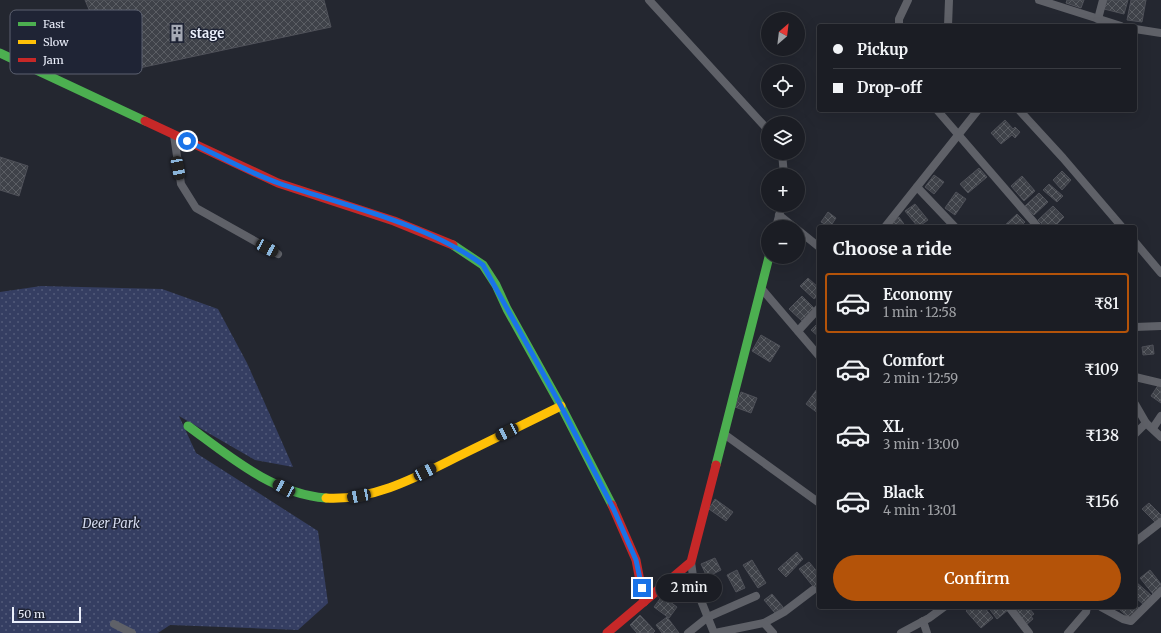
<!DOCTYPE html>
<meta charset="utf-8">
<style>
:root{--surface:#1b1d24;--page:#282a31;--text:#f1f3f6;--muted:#a0a2a6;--line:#393b41;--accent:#b45309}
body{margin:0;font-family:Merriweather,serif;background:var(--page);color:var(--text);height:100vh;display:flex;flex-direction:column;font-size:15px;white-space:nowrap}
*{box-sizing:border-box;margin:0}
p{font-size:13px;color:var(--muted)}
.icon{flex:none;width:22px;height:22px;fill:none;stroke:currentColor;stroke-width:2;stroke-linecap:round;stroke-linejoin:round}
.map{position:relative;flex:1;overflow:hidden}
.sheet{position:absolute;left:817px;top:225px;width:320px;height:384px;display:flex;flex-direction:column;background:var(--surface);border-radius:4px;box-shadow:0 4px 16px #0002,0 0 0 1px var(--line)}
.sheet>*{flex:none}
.top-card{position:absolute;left:817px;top:24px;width:320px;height:88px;border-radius:4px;box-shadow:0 4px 16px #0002,0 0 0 1px var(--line);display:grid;align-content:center;height:88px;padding:0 16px;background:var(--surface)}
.needle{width:26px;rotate:28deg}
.tools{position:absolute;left:761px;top:12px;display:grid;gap:8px}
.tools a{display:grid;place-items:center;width:44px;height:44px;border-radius:50%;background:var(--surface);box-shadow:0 4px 16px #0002,0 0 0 1px var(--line);font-size:20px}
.scale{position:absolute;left:12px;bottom:10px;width:69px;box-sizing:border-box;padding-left:4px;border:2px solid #ebeffb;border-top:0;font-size:11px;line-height:14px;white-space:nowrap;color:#ebeffb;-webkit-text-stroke:3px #1f2435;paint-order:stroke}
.end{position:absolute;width:18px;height:18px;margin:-9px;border:5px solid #1a73e8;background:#fff;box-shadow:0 0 0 2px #fff}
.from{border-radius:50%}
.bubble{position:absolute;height:28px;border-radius:14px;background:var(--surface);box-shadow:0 4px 16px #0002,0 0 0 1px var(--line);font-size:13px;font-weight:600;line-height:28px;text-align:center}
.car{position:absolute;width:12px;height:24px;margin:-12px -6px;border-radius:5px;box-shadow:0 0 3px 1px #0007;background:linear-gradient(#222 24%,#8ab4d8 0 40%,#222 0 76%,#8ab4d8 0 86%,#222 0)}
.top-card b{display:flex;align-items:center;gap:14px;height:38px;font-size:15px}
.top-card b+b{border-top:1px solid var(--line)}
.top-card i{width:10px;height:10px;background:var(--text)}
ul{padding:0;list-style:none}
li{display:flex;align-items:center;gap:12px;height:60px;margin:0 8px 6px;padding:0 8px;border:2px solid transparent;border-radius:4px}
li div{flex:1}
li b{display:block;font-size:15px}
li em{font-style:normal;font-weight:600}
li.selected{border-color:var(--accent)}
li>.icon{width:36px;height:36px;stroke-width:1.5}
h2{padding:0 16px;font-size:18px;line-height:48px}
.primary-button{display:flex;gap:8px;margin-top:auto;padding:8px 16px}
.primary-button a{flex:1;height:46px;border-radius:24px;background:var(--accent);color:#fff;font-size:16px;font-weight:600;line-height:46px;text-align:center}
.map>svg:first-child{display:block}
.park{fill:url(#park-dots)}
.building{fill:url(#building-cross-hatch);stroke:#4f5159}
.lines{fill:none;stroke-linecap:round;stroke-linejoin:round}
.street{stroke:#5f6168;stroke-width:8}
.fast{stroke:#4caf50;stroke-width:9}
.slow{stroke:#ffc107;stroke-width:9}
.jam{stroke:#c62828;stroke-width:9}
.route{stroke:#1a73e8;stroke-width:5}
.labels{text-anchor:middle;stroke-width:3;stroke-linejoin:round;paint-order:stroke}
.poi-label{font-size:13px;font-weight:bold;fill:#ebeffb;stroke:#1f2435;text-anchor:start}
.park-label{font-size:13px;font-style:italic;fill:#d4daee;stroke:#1f2435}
.key{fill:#1f2435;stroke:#5c6170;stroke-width:1}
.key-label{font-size:11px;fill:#ebeffb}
</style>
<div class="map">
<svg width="1161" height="633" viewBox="0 0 1161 633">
<defs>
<pattern id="park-dots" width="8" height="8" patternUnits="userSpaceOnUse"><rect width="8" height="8" fill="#353e62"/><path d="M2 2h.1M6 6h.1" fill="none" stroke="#525a79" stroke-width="1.8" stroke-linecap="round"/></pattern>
<pattern id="building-cross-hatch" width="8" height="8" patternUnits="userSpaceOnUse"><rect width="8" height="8" fill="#3f4249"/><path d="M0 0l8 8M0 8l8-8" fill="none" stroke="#5b5e64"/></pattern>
</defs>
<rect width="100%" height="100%" fill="#242730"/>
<!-- park -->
<path class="park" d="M41 286 162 289 218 309 247 363 293 467 255 460 179 416 196 453 318 531 328 603 298 630 170 625 158 633H0V292Z"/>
<!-- building -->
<g class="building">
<path d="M85 0H324L331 27 116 73Z"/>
<path d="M1067 0H1084L1081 8 1066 3Z"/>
<path d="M1107 0H1128L1124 14 1104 9Z"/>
<path d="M1131 0H1146L1142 22 1127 20Z"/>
<path d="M178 21 187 40 175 42 166 26Z"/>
<path d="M1005 120 1013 129 1015 127 1020 132 1015 138 1012 135 1001 144 991 133Z"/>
<path d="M0 157 28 166 19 196 0 190Z"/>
<path d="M979 168 987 177 968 193 960 184Z"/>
<path d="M1062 171 1071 180 1062 190 1053 180Z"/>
<path d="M934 175 944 182 934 194 925 187Z"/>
<path d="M1022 176 1035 191 1024 201 1011 186Z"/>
<path d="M1049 184 1063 196 1057 202 1043 190Z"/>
<path d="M956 192 966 199 955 215 945 208Z"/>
<path d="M1039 193 1048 202 1034 215 1025 206Z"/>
<path d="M915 204 928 220 918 227 905 211Z"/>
<path d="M1053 206 1064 217 1054 227H1045L1038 220Z"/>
<path d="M828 212 836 218 830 227 821 222Z"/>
<path d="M1017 214 1025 222 1020 227H1003Z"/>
<path d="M899 217 906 227H889L888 226Z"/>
<path d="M808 278 819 288V295L814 299 800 286Z"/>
<path d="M802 296 814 308 802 321 789 309Z"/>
<path d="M819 322V337L811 330Z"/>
<path d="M761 335 780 346 770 362 752 351Z"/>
<path d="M1153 345 1154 354 1143 355 1142 347Z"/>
<path d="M1159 384 1161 386V403L1151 396Z"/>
<path d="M817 389 819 390V414L806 404Z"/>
<path d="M741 392 757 398 751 413 735 407Z"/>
<path d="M715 499 733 512 726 521 709 509Z"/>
<path d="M1149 503 1161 515V520L1157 524 1142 509Z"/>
<path d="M797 552 803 559 786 577 778 569Z"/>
<path d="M715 558 721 570 707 577 701 564Z"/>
<path d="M752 560 766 583 758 588 743 565Z"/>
<path d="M809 562 819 574V588L816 590 799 569Z"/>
<path d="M737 570 745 588 736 592 727 575Z"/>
<path d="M1150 570 1161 584V587L1153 594 1140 578Z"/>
<path d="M1136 582 1152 596 1144 605 1135 597Z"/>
<path d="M772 594 783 607 775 613 764 600Z"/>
<path d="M662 596 677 607 669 618 654 607Z"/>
<path d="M1135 604 1139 608 1130 619 1119 609 1121 607H1135Z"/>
<path d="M970 607H984L993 618 981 628 966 611Z"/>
<path d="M988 607H1005L1008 610 997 619Z"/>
<path d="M1012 607H1028L1034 614 1031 616 1033 619 1026 625Z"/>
<path d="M640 615 655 631 653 633H637L630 625Z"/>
<path d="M667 617 679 633H662L656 625Z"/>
</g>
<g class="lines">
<!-- street -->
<g class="street">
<path d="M649 0 768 130"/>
<path d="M1039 0 1121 26"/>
<path d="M1098 19 1103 0"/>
<path d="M899 26V19L908 0"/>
<path d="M948 26 949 0"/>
<path d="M1135 29 1161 33"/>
<path d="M937 110 1038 227"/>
<path d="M1019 110 1063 158 1122 227"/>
<path d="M174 135 181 184 196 208 278 254"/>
<path d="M782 153 784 175"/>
<path d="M917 187 955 227"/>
<path d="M779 215 794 227"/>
<path d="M776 227 782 205"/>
<path d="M885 227 978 110"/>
<path d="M798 230 819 247"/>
<path d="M1135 242 1161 273"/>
<path d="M761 288 819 356"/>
<path d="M1135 327 1161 326"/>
<path d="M798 331 819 308"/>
<path d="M1135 377 1161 383"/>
<path d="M1135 404 1146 423 1135 434"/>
<path d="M1146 423 1161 437"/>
<path d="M1153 428 1161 416"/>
<path d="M724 434 818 502"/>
<path d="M1135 542 1161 522"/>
<path d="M691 562 694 583 714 633"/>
<path d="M1009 607 1029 633"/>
<path d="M1101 607 1123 619 1131 621 1161 591"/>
<path d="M923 621 927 633"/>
<path d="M764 623 784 612 813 590"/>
<path d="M114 624 132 633"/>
<path d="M688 633 708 617 756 596"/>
<path d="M715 633 764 623 773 633"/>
<path d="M901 633 929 618 944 607"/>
<path d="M1068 633 1086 612 1087 607"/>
</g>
<!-- fast -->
<g class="fast">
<path d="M0 53 145 121"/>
<path d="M453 245 483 265 496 285 507 309 561 406 612 505"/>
<path d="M188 426C229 456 273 494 326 498"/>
<path d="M716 465 769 257"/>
</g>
<!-- slow -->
<path class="slow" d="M326 498C376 501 422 474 465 453 497 437 529 422 561 406"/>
<!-- jam -->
<g class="jam">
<path d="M145 121 278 183 394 221 453 245"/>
<path d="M612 505 636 560 644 602"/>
<path d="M607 633 691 562 716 465"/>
</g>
</g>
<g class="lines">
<!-- route -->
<path class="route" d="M187 141C218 155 249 173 281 184 344 205 430 225 483 265L561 406 614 510 636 560 642 588"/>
</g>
<!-- icons -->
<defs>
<g id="building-bare" transform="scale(1.38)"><path d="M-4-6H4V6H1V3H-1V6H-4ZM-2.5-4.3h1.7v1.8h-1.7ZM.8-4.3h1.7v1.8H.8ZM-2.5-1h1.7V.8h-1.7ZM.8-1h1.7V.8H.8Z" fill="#a5a9b4" stroke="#1f2435" stroke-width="2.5" paint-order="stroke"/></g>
</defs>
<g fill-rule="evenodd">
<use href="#building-bare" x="177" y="33"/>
</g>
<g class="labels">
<!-- poi labels -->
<g class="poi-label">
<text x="190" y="38">stage</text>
</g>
<!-- park labels -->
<g class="park-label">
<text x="111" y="528">Deer Park</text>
</g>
</g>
<!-- legend -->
<rect x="10" y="10" width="132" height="64" rx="6" class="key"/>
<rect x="18" y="22" width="18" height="4" fill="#4caf50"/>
<rect x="18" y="40" width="18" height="4" fill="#ffc107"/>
<rect x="18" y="58" width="18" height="4" fill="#c62828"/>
<g class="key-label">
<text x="43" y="28">Fast</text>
<text x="43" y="46">Slow</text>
<text x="43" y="64">Jam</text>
</g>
</svg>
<div class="tools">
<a><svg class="needle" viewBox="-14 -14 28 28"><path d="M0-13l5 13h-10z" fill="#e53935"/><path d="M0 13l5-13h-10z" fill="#a0a2a6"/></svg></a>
<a><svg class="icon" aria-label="locate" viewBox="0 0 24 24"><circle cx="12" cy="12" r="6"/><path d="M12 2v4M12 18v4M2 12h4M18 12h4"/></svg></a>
<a><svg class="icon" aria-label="layers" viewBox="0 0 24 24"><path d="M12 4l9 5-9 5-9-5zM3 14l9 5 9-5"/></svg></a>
<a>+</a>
<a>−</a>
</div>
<div class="scale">50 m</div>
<i class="end from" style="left:187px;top:141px"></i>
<i class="end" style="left:642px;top:588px"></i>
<div class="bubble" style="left:656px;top:574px;width:66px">2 min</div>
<i class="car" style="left:178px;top:168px;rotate:169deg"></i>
<i class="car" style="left:267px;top:248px;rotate:118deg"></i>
<i class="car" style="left:507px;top:432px;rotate:244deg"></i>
<i class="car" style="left:425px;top:472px;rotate:64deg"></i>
<i class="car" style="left:284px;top:488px;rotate:299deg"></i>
<i class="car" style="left:359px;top:496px;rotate:259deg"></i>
<div class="top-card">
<b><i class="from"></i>Pickup</b>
<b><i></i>Drop-off</b>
</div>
<section class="sheet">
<h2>Choose a ride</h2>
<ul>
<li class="selected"><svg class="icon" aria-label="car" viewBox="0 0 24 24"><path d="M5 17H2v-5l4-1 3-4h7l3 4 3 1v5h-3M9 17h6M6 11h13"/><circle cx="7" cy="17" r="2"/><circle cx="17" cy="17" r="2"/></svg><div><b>Economy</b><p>1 min · 12:58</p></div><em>₹81</em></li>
<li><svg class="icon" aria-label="car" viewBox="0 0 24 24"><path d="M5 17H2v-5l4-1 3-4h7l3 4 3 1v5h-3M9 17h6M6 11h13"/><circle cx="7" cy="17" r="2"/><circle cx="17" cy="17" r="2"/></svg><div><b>Comfort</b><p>2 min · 12:59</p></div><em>₹109</em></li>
<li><svg class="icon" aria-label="car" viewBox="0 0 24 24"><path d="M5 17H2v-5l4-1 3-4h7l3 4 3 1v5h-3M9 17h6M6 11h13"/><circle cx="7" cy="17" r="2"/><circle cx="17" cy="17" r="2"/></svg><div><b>XL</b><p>3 min · 13:00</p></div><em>₹138</em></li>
<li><svg class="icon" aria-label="car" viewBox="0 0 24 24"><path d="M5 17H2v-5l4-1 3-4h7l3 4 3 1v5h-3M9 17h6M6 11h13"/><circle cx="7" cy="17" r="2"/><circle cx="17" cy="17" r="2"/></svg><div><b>Black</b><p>4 min · 13:01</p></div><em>₹156</em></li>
</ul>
<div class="primary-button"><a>Confirm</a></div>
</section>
</div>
